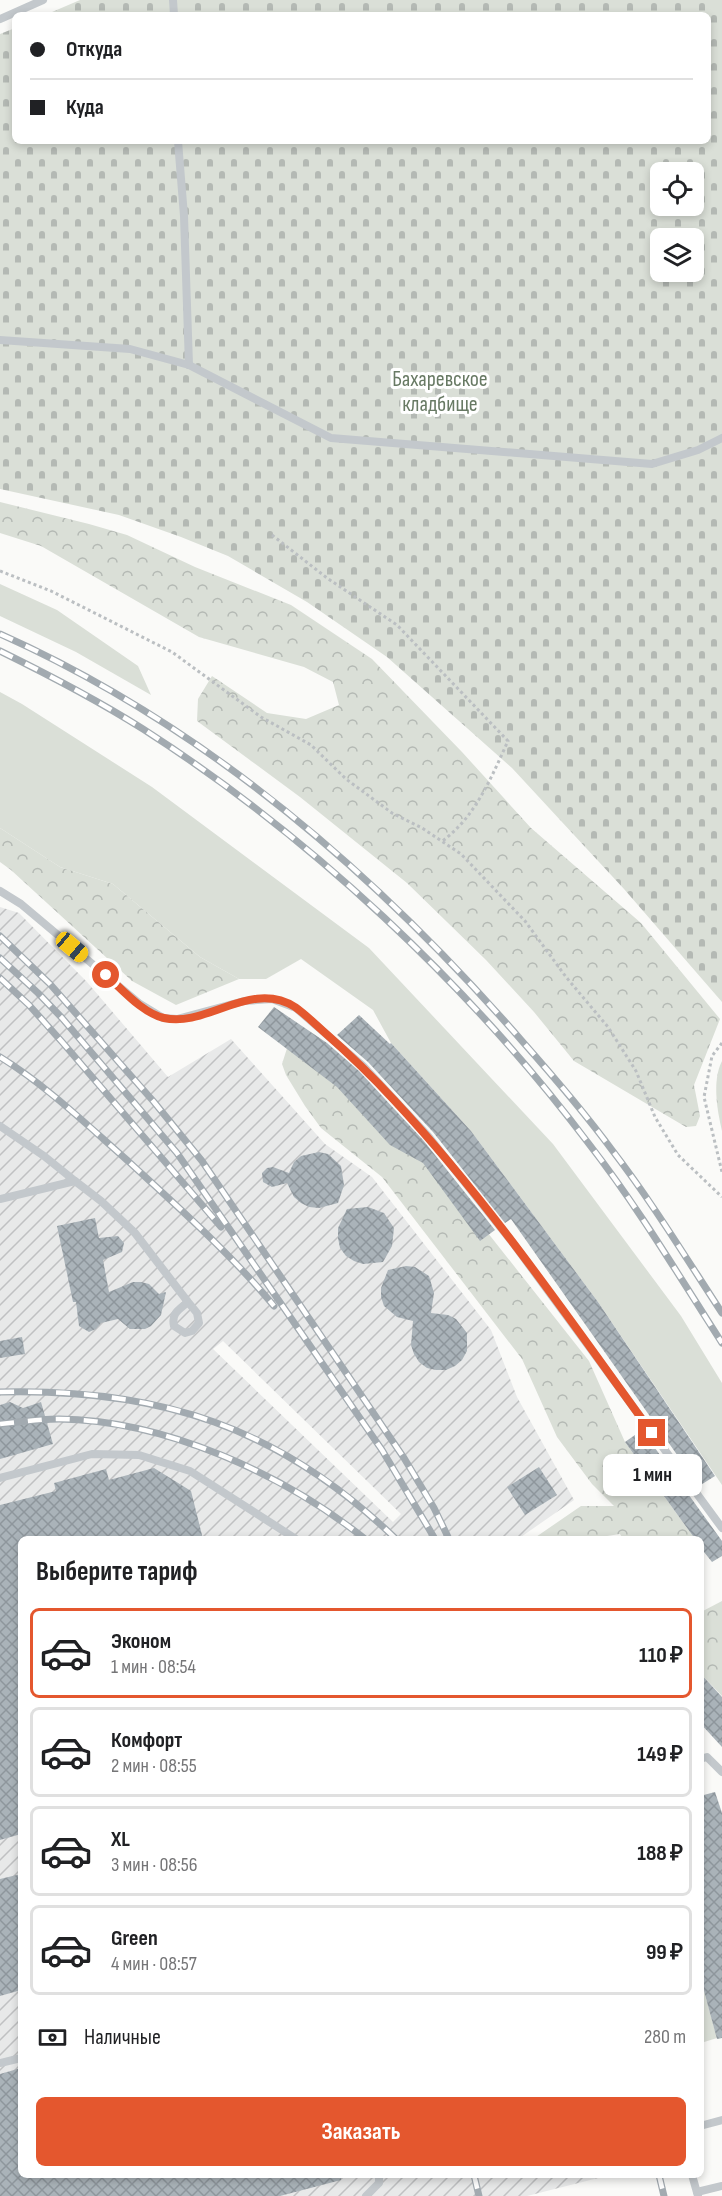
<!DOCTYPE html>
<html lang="ru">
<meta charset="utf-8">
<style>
:root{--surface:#fff;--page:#f6f6f6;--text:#202124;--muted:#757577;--line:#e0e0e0;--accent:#e4572e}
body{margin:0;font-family:"Sofia Sans Condensed",sans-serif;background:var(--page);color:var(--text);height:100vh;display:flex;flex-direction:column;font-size:22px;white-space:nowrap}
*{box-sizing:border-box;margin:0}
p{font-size:20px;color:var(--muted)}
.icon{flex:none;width:33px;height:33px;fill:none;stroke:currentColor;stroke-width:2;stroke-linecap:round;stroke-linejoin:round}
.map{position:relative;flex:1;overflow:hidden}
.side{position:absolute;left:18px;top:1536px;width:686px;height:642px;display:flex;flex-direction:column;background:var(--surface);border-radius:9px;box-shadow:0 3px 9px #0003}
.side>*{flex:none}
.guide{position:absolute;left:12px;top:12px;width:699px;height:132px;border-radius:9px;box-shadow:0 3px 9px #0003;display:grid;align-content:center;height:132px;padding:0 18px;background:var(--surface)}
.fabs{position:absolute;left:650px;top:162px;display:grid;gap:12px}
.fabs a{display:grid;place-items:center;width:54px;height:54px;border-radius:9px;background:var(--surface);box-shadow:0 3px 9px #0003;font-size:30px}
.end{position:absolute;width:27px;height:27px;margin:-14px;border:8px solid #e4572e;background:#fff;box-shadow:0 0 0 3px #fff}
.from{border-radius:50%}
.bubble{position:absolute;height:42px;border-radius:9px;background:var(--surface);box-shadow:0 3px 9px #0003;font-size:20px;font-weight:700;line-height:42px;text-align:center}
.car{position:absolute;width:18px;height:36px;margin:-18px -9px;border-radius:8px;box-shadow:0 0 4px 2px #0007;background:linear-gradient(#f5c518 24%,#345 0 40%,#f5c518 0 76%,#345 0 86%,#f5c518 0)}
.guide b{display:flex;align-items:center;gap:21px;height:57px;font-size:22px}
.guide b+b{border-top:2px solid var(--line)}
.guide i{width:15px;height:15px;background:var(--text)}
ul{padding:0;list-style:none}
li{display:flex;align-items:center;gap:18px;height:90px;margin:0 12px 9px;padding:0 6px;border:3px solid var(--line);border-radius:9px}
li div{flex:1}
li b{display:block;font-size:22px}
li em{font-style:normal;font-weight:700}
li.current{border-color:var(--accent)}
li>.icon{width:54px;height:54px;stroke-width:1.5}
h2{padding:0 18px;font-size:27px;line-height:72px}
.pay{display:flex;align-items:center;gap:15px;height:66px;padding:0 18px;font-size:22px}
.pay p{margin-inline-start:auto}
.action{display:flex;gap:12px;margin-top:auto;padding:12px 18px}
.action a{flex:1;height:69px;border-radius:9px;background:var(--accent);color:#fff;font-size:24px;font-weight:700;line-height:69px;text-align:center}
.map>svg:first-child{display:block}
.industrial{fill:url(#industrial-furrows);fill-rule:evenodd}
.green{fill:#dadfd7}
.forest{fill:url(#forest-crowns)}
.cemetery{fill:url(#cemetery-stones);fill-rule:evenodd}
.building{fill:url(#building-cross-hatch)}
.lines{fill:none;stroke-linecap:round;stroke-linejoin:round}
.path{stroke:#bbbfc2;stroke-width:3;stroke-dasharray:3 3;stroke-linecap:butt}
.service{stroke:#c3c8cc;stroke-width:8}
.rail-casing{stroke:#a2aab0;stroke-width:7}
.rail{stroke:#fff;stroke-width:4.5;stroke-dasharray:14;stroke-linecap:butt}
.route{stroke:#e4572e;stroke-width:8}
.labels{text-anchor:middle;stroke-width:6;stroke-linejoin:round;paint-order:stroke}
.park-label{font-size:22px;fill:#687a64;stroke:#fff}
</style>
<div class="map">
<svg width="722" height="2196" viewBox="0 0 722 2196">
<defs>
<pattern id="industrial-furrows" width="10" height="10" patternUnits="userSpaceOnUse" patternTransform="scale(1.5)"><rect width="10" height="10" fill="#e8e9e9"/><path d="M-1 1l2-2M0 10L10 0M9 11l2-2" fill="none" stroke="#c0c1c2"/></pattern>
<pattern id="forest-crowns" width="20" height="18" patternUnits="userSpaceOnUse" patternTransform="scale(1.5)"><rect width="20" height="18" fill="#dadfd7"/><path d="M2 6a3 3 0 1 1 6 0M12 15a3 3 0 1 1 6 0" fill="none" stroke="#b4b9b4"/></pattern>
<pattern id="cemetery-stones" width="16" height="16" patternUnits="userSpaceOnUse" patternTransform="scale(1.5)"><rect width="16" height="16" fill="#dadfd7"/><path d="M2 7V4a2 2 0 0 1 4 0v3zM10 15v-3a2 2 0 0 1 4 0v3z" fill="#b4b9b4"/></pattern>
<pattern id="building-cross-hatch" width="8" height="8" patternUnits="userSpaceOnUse" patternTransform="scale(1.5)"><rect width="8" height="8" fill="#aab3b9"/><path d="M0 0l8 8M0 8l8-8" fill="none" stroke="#8e969c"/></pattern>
</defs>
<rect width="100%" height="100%" fill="#fafaf8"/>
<!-- industrial -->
<path class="industrial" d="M0 907 19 913 87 982 168 1077 231 1039 325 1144 372 1177 491 1330 517 1397 574 1500 518 1539H21V2175H610L527 2196H0ZM223 1341 401 1514 393 1522 213 1349Z"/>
<!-- green -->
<g class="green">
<path d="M0 584 57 610 138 666 151 695 76 652 0 616Z"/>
<path d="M0 692 22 704 152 787 369 948 553 1144 681 1316 722 1383V1485L598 1302 471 1131 391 1043 373 1010 301 959 266 979H239L200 957 113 884 60 867 0 828Z"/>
<path d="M700 1976 717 2038 701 2043H700Z"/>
</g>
<!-- forest -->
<g class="forest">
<path d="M0 502 89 524 127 535 195 567 291 605 372 659 462 752 531 828 641 923 720 1019 694 1085 700 1116 696 1126 686 1127 574 1061 534 1012 486 960 407 883 300 797 197 721 198 699 212 676 267 713 306 719 339 705 333 682 304 667 199 637 41 546 0 533Z"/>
<path d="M0 828 60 867 113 884 200 957 239 979 176 1005 132 981 11 870 0 862Z"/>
<path d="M289 1042 413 1138 589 1361 625 1442 695 1539H623L620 1534 588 1539H533L581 1506H614L592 1484 557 1437 522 1359 382 1177 321 1128 305 1106 286 1075 282 1064Z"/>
<path d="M722 1061V1131C717 1110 712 1080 722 1061Z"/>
<path d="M722 1601V1696L700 1673 701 1612Z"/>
</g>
<!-- cemetery -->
<path class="cemetery" d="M80 0H722V1002L624 889 512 768 387 657 307 602 228 556 181 537 119 515 0 489V34L15 28V141H708V15H45ZM660 172H693V206H660ZM660 238H693V272H660Z"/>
<!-- building -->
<g class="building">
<path d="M274 1007 327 1043 359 1071 423 1140 495 1230 480 1241 423 1163 390 1145 337 1087 258 1027Z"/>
<path d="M359 1015 390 1044 391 1043 471 1131 598 1302 715 1476 699 1486 511 1219 505 1223 433 1132 368 1062 337 1035Z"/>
<path d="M319 1152 328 1154 341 1166 344 1185 338 1203 319 1208 309 1207 301 1203 294 1197 287 1183 272 1187 263 1182 262 1173 267 1168 273 1167 289 1173 294 1162 301 1156Z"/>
<path d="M368 1207 384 1213 394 1228 392 1246 383 1262 363 1264 354 1261 346 1256 340 1248 338 1238V1228L347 1209Z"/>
<path d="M95 1218 99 1238 118 1236 124 1243 122 1252 103 1260 109 1292 133 1282H141L149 1284 159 1294 166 1292 161 1315 151 1326 145 1329H130L118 1319 101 1323 96 1329 89 1332 79 1326 76 1302H73L57 1226Z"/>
<path d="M406 1266 415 1267 429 1276 434 1293 431 1313 448 1315 456 1319 467 1333V1351L462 1360 455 1366 446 1370H436L427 1368 419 1362 414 1354 411 1345 413 1321 397 1317 384 1306 381 1297V1288L388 1270Z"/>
<path d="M22 1337 25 1354 0 1358V1341Z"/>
<path d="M10 1402 23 1408 41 1402 53 1444 0 1459V1405Z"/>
<path d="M642 1430 722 1541V1556L712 1562 700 1547V1539H695L625 1442Z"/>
<path d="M539 1467 557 1495 525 1515 507 1487Z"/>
<path d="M154 1468 191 1491 203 1539H21V1834L0 1840V1505L56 1491 54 1483 106 1469 109 1480Z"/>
<path d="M700 1673 722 1697V1747L700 1723Z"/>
<path d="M715 1792 722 1813V2038L717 2039 700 1976V1796Z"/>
<path d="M21 1874V1990L0 1996V1879Z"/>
<path d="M21 2068V2175H341V2180L280 2196H0V2074Z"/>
</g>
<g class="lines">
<!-- path -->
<g class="path">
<path d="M272 535 327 578 397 625 508 741C491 778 475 818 441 842"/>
<path d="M0 571 51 591 172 652 261 717 311 745 346 779 392 813 422 828 461 854 525 921 566 977 608 1027 636 1071 655 1117 678 1155 722 1197"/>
<path d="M722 1043 712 1056 704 1097 722 1172"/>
</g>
<!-- service -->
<g class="service">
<path d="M173 0 174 15"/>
<path d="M0 19 43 0"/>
<path d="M178 141 184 216 189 365"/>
<path d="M0 340 130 349 189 365 331 438 652 464 698 450 722 438"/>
<path d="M0 891 21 904 140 1004 163 1018 177 1019 244 1001 272 999 296 1008 363 1066 428 1136 513 1243 722 1528"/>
<path d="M0 1126 44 1156 75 1181"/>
<path d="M0 1199 75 1181 101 1201 135 1233 188 1302 197 1313 199 1323 192 1331 185 1333 174 1326C171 1313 179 1310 188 1302"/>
<path d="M0 1478 92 1454 139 1455 190 1471 296 1539"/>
<path d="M700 1759 707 1757 722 1772"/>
<path d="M0 2063 21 2058"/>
<path d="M700 2126 722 2120"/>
<path d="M692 2175 698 2196"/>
<path d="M697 2192 722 2186"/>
<path d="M366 2196 379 2183V2175"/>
</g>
<!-- rail casing -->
<g class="rail-casing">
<g id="rail">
<path d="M0 634C204 725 376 873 522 1041 553 1076 584 1112 612 1150 652 1202 686 1258 722 1313"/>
<path d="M0 651C49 675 97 700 143 729 310 836 470 986 589 1144 638 1207 679 1276 722 1343"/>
<path d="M0 936 50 984 154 1102 202 1161 404 1458 434 1508 449 1539"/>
<path d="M0 958 38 993 62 1018 177 1153 382 1450 435 1539"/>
<path d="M0 978 29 1005 63 1043 221 1227"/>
<path d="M0 1057C47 1086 87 1125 128 1161 179 1208 230 1253 274 1306"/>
<path d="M0 1392C159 1388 280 1427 396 1539"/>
<path d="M0 1424C20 1422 39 1419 59 1419 164 1420 284 1474 365 1539"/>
<path d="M474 2175 479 2196"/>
<path d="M659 2175 664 2196"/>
</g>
</g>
<!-- rail -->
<use href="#rail" class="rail"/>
</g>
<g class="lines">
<!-- route -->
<path class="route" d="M106 975C122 989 142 1013 164 1018 206 1028 251 979 295 1007 305 1014 314 1023 323 1031 348 1053 372 1076 394 1100 490 1203 570 1320 652 1433"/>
</g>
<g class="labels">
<!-- park labels -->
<g class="park-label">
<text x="440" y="386">Бахаревское<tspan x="440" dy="25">кладбище</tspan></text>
</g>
</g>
</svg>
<div class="fabs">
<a><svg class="icon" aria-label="locate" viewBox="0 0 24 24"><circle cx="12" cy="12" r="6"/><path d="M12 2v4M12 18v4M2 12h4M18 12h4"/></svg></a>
<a><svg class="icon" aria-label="layers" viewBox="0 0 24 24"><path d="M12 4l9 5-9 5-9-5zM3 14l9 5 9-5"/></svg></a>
</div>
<i class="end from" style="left:106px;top:975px"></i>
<i class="end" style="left:652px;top:1433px"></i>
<div class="bubble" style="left:603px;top:1454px;width:99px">1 мин</div>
<i class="car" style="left:72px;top:947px;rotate:130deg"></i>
<div class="guide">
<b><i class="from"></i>Откуда</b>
<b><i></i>Куда</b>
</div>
<section class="side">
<h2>Выберите тариф</h2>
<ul>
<li class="current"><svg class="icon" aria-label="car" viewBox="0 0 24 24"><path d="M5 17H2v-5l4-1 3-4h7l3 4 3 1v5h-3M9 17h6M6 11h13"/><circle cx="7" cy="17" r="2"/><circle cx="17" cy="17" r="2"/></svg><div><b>Эконом</b><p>1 мин · 08:54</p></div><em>110 ₽</em></li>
<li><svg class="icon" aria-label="car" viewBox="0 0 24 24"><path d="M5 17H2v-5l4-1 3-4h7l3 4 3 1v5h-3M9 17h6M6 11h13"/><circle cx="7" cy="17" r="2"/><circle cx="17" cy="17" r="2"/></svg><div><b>Комфорт</b><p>2 мин · 08:55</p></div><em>149 ₽</em></li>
<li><svg class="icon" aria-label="car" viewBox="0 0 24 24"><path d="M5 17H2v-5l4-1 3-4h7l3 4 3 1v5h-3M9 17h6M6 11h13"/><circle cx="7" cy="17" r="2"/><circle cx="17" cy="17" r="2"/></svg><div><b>XL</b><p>3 мин · 08:56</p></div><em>188 ₽</em></li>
<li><svg class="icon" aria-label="car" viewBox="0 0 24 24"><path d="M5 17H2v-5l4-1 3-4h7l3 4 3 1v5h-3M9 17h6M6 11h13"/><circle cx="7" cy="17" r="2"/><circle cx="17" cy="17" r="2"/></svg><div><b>Green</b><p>4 мин · 08:57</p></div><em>99 ₽</em></li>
</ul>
<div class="pay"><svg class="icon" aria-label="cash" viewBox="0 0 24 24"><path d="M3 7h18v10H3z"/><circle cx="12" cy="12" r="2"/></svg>Наличные<p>280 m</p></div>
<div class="action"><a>Заказать</a></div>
</section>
</div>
